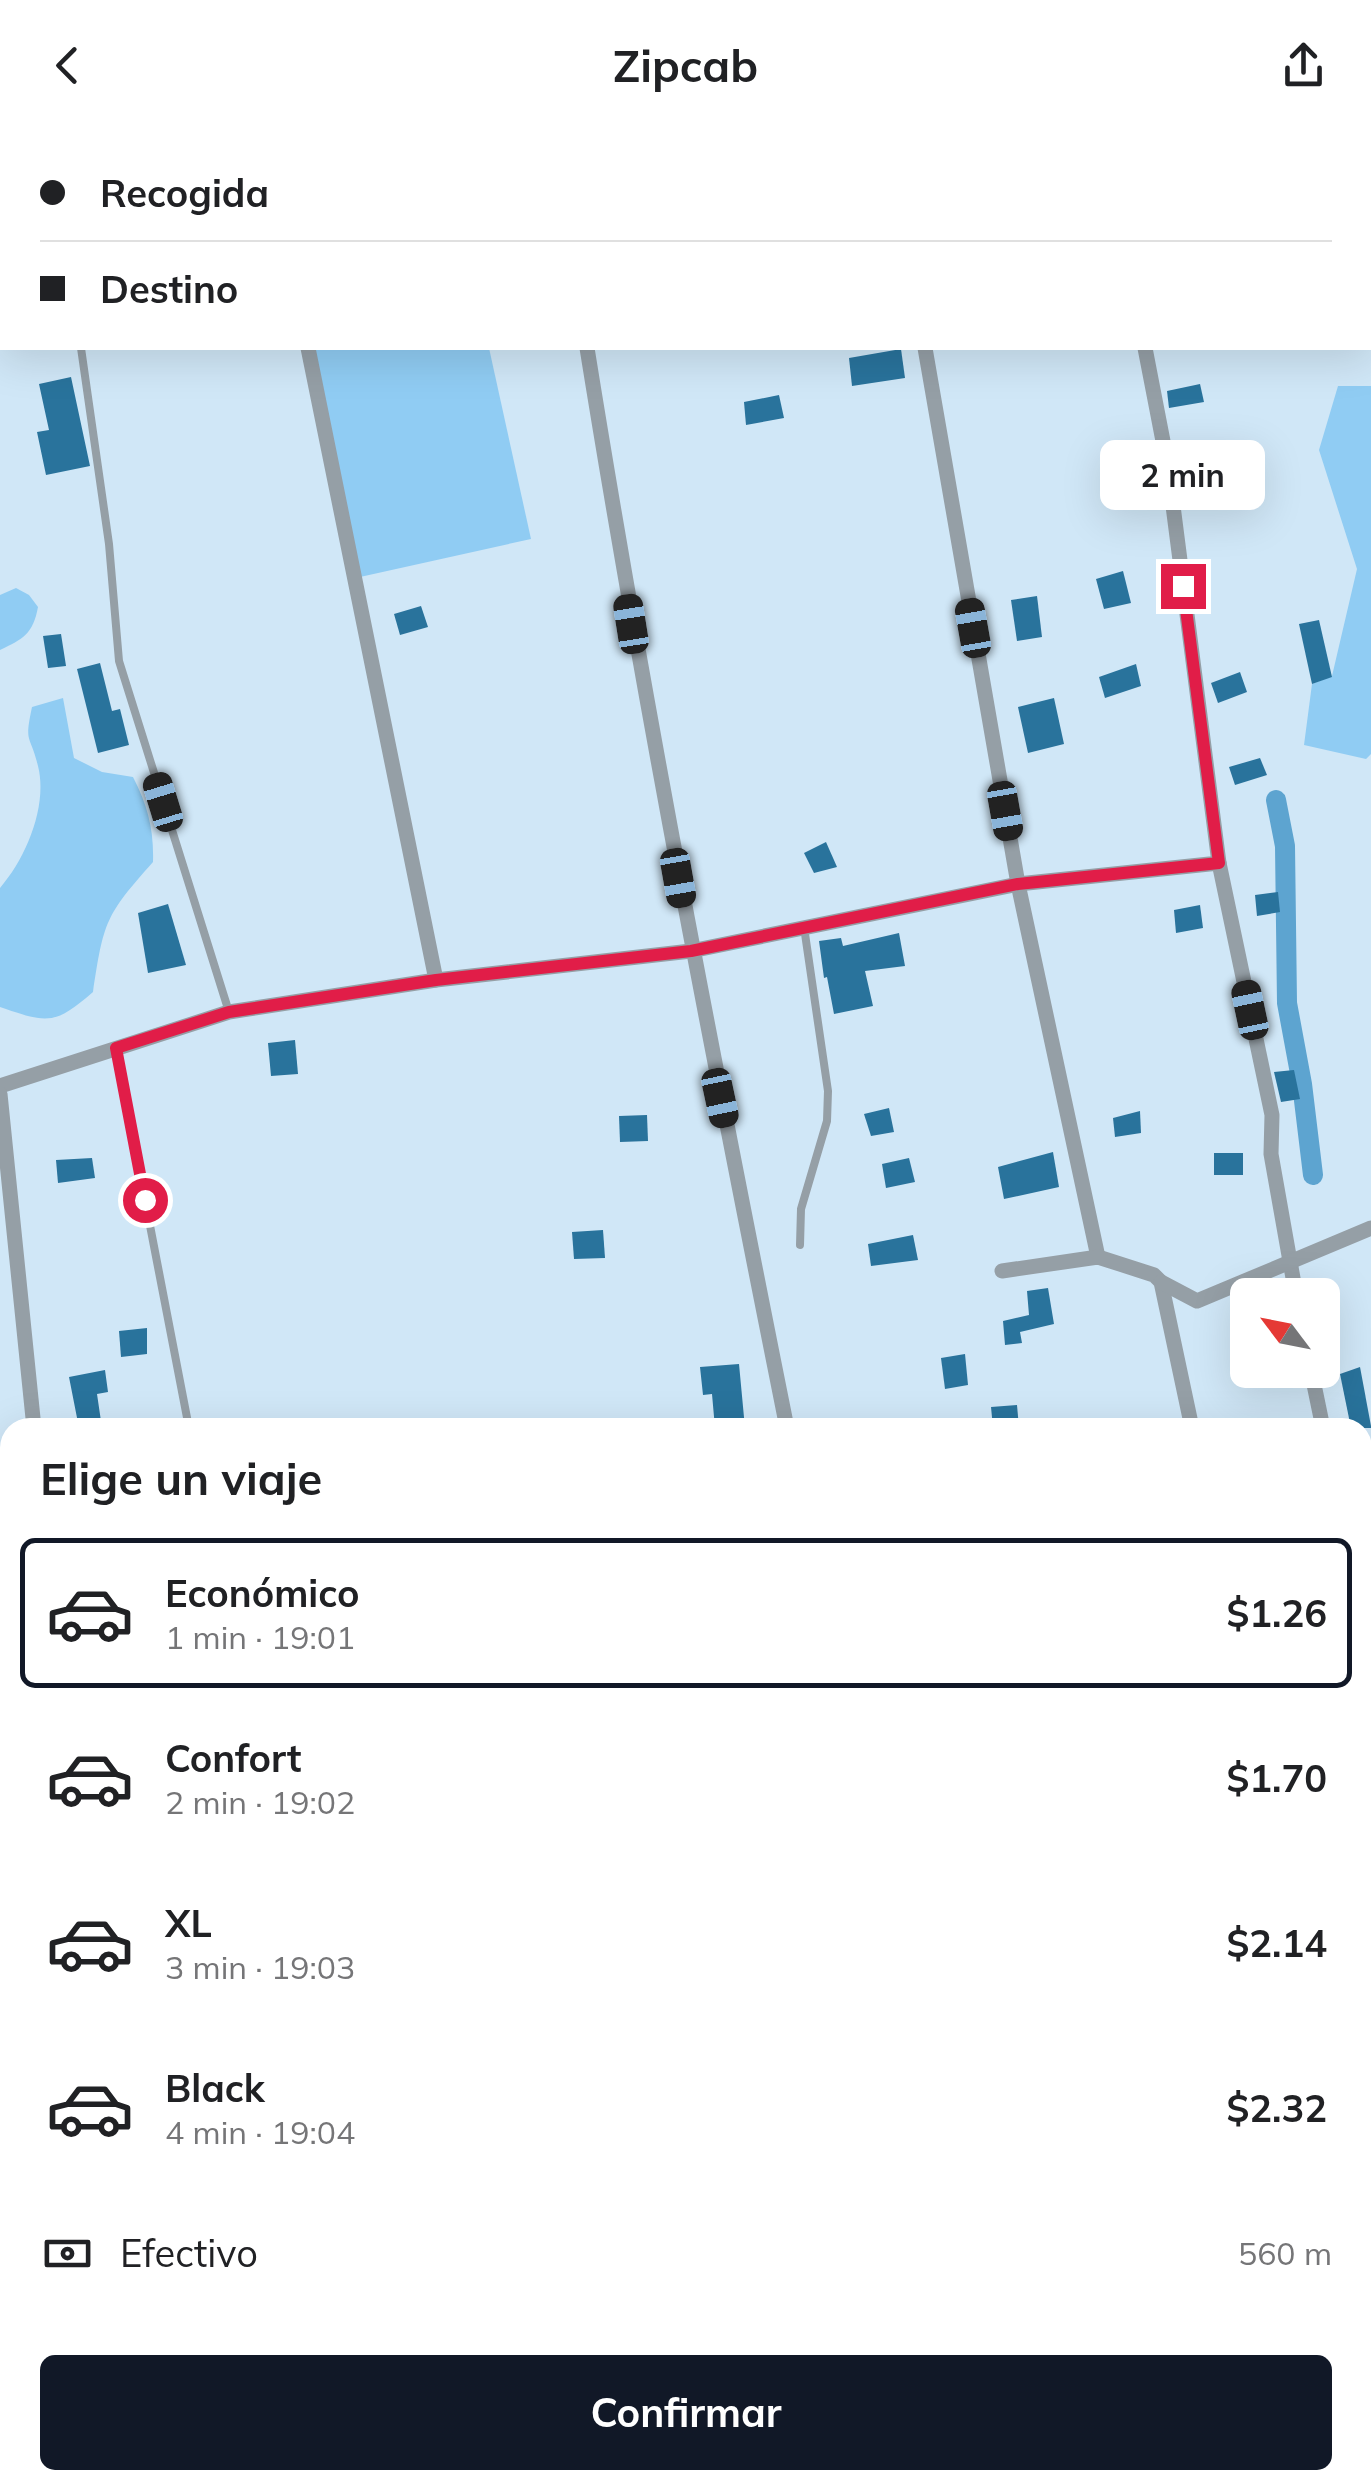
<!DOCTYPE html>
<html lang="es">
<meta charset="utf-8">
<style>
:root{--surface:#fff;--page:#f2f2f2;--text:#202124;--muted:#757577;--line:#e0e0e0;--accent:#111827}
body{margin:0;font-family:Mulish,sans-serif;background:var(--page);color:var(--text);height:100vh;display:flex;flex-direction:column;font-size:38px;white-space:nowrap}
*{box-sizing:border-box;margin:0}
p{font-size:32px;color:var(--muted)}
.icon{flex:none;width:55px;height:55px;fill:none;stroke:currentColor;stroke-width:2;stroke-linecap:round;stroke-linejoin:round}
.map{position:relative;flex:1;overflow:hidden}
.panel{position:absolute;left:0px;top:1288px;width:1372px;height:1072px;display:flex;flex-direction:column;background:var(--surface);border-radius:30px 30px 0 0;box-shadow:0 10px 40px #0002}
.panel>*{flex:none}
.top-card{position:absolute;left:0px;top:0px;width:1372px;height:220px;box-shadow:0 10px 40px #0002;display:grid;align-content:center;height:220px;padding:0 40px;background:var(--surface)}
.needle{width:65px;rotate:302deg}
.tools{position:absolute;left:1230px;top:1148px;display:grid;gap:20px}
.tools a{display:grid;place-items:center;width:110px;height:110px;border-radius:15px;background:var(--surface);box-shadow:0 10px 40px #0002;font-size:50px}
.end{position:absolute;width:45px;height:45px;margin:-22px;border:12px solid #e11d48;background:#fff;box-shadow:0 0 0 5px #fff}
.from{border-radius:50%}
.bubble{position:absolute;height:70px;border-radius:15px;background:var(--surface);box-shadow:0 10px 40px #0002;font-size:32px;font-weight:700;line-height:70px;text-align:center}
.car{position:absolute;width:30px;height:60px;margin:-30px -15px;border-radius:12px;box-shadow:0 0 8px 2px #0007;background:linear-gradient(#222 24%,#8ab4d8 0 40%,#222 0 76%,#8ab4d8 0 86%,#222 0)}
.top-card b{display:flex;align-items:center;gap:35px;height:95px;font-size:38px}
.top-card b+b{border-top:2px solid var(--line)}
.top-card i{width:25px;height:25px;background:var(--text)}
ul{padding:0;list-style:none}
li{display:flex;align-items:center;gap:30px;height:150px;margin:0 20px 15px;padding:0 20px;border:5px solid transparent;border-radius:15px}
li div{flex:1}
li b{display:block;font-size:38px}
li em{font-style:normal;font-weight:700}
li.on{border-color:var(--accent)}
li>.icon{width:90px;height:90px;stroke-width:1.5}
h2{padding:0 40px;font-size:45px;line-height:120px}
.pay{display:flex;align-items:center;gap:25px;height:110px;padding:0 40px;font-size:38px}
.pay p{margin-inline-start:auto}
.cta{display:flex;gap:20px;margin-top:auto;padding:20px 40px}
.cta a{flex:1;height:115px;border-radius:15px;background:var(--accent);color:#fff;font-size:40px;font-weight:700;line-height:115px;text-align:center}
header{display:flex;justify-content:space-between;align-items:center;height:130px;padding:0 40px;background:var(--surface);font-size:45px;font-weight:700}
.map>svg:first-child{display:block}
.green{fill:#90ccf3}
.lines{fill:none;stroke-linecap:round;stroke-linejoin:round}
.canal{stroke:#5da4d0;stroke-width:20}
.building{fill:#29739c}
.service{stroke:#959fa6;stroke-width:8}
.minor{stroke:#959fa6;stroke-width:15}
.route{stroke:#e11d48;stroke-width:12}
</style>
<header><svg class="icon" aria-label="back" viewBox="0 0 24 24"><path d="M15 5l-7 7 7 7"/></svg>Zipcab<svg class="icon" aria-label="share" viewBox="0 0 24 24"><path d="M12 15V3M7 8l5-5 5 5M5 13v7h14v-7"/></svg></header>
<div class="map">
<svg width="1371" height="2359" viewBox="0 0 1371 2359">
<rect width="100%" height="100%" fill="#d0e7f7"/>
<!-- green -->
<g class="green">
<path d="M310 218H489L531 409 360 447Z"/>
<path d="M1338 256H1371V624L1366 629 1304 615 1312 554 1332 546 1357 439 1319 320Z"/>
<path d="M16 458 29 465 38 477C33 504 23 509 0 520V465Z"/>
<path d="M63 568 74 628 102 642 133 647C148 676 154 700 153 732 105 786 104 791 93 862 54 896 47 893 0 877V758C26 728 48 676 38 636 30 603 24 615 32 577Z"/>
<path d="M0 1855 10 1862V2082L0 2089Z"/>
<path d="M63 2350H362L368 2359H78Z"/>
<path d="M440 2350H576V2359H444Z"/>
</g>
<g class="lines">
<!-- canal -->
<path class="canal" d="M1276 670 1285 716 1287 873 1302 954 1313 1045"/>
</g>
<!-- building -->
<g class="building">
<path d="M901 219 905 248 852 256 849 228Z"/>
<path d="M71 247 90 336 46 345 37 302 49 300 39 254Z"/>
<path d="M1200 254 1204 272 1169 278 1167 261Z"/>
<path d="M779 265 784 288 746 295 744 272Z"/>
<path d="M1123 441 1131 473 1104 479 1096 449Z"/>
<path d="M1037 466 1042 507 1017 511 1011 470Z"/>
<path d="M421 476 428 497 400 505 394 484Z"/>
<path d="M1319 490 1332 547 1312 554 1299 494Z"/>
<path d="M61 504 66 536 48 538 43 506Z"/>
<path d="M100 533 112 581 120 579 129 615 98 623 77 539Z"/>
<path d="M1136 534 1141 556 1105 568 1099 547Z"/>
<path d="M1240 542 1247 562 1218 573 1211 553Z"/>
<path d="M1054 568 1064 614 1028 623 1018 577Z"/>
<path d="M1260 628 1267 645 1235 655 1229 637Z"/>
<path d="M826 712 837 737 814 743 804 723Z"/>
<path d="M1278 762 1280 782 1257 786 1255 765Z"/>
<path d="M168 774 186 835 148 843 138 783Z"/>
<path d="M1200 775 1203 798 1176 803 1174 780Z"/>
<path d="M899 803 905 836 865 841 873 876 834 884 827 847 824 848 819 811 841 808 843 816Z"/>
<path d="M295 910 298 944 271 946 268 913Z"/>
<path d="M1294 940 1300 969 1281 972 1274 942Z"/>
<path d="M889 978 894 1002 871 1006 864 984Z"/>
<path d="M1140 981 1141 1003 1115 1007 1113 988Z"/>
<path d="M647 985 648 1011 620 1012 619 986Z"/>
<path d="M1053 1022 1059 1057 1004 1069 998 1037Z"/>
<rect x="1214" y="1023" width="29" height="22"/>
<path d="M92 1028 95 1048 58 1053 56 1030Z"/>
<path d="M909 1028 915 1052 886 1058 882 1034Z"/>
<path d="M603 1100 605 1128 574 1129 572 1102Z"/>
<path d="M913 1105 918 1130 871 1136 868 1114Z"/>
<path d="M1048 1158 1054 1194 1020 1202 1022 1213 1005 1215 1003 1191 1029 1185 1027 1161Z"/>
<path d="M147 1198V1224L121 1227 119 1201Z"/>
<path d="M965 1224 968 1255 945 1259 941 1228Z"/>
<path d="M739 1234 745 1298H715L712 1264 703 1265 700 1237Z"/>
<path d="M1360 1237 1371 1296V1298H1351L1340 1244Z"/>
<path d="M105 1240 108 1262 97 1264 102 1298H79L69 1247Z"/>
<path d="M1017 1275 1019 1298H993L991 1277Z"/>
</g>
<g class="lines">
<!-- service -->
<g class="service">
<path d="M50 0V2"/>
<path d="M81 218 109 414 119 531 229 882"/>
<path d="M116 919 189 1298"/>
<path d="M800 1115 801 1079 827 991 828 961 804 797"/>
<path d="M0 1793 10 1792"/>
<path d="M409 2350 411 2359"/>
</g>
<!-- minor -->
<g class="minor">
<path d="M177 0V2"/>
<path d="M552 0 553 2"/>
<path d="M889 0V2"/>
<path d="M1106 0 1107 2"/>
<path d="M308 218 436 850"/>
<path d="M587 218C645 579 715 938 787 1298"/>
<path d="M925 218 1018 754 1098 1127"/>
<path d="M1219 733 1272 985 1271 1024 1296 1165"/>
<path d="M0 956 229 882 436 850 691 821 1018 754 1219 733 1168 337 1145 218"/>
<path d="M0 964 34 1298"/>
<path d="M1002 1141 1098 1127 1154 1145 1161 1152 1192 1298"/>
<path d="M1161 1152 1197 1171 1371 1098"/>
<path d="M1311 1240 1323 1298"/>
<path d="M10 1481 1 1576 10 1656"/>
<path d="M1362 1491 1371 1532"/>
<path d="M1362 2069 1371 2064"/>
<path d="M1011 2350 1013 2359"/>
<path d="M1143 2359 1150 2350"/>
</g>
</g>
<g class="lines">
<!-- route -->
<path class="route" d="M145 1070 116 918 229 882 436 850 691 821 1018 754 1219 733 1183 456"/>
</g>
</svg>
<div class="tools">
<a><svg class="needle" viewBox="-14 -14 28 28"><path d="M0-13l5 13h-10z" fill="#e53935"/><path d="M0 13l5-13h-10z" fill="#757577"/></svg></a>
</div>
<i class="end from" style="left:145px;top:1070px"></i>
<i class="end" style="left:1183px;top:456px"></i>
<div class="bubble" style="left:1100px;top:310px;width:165px">2 min</div>
<i class="car" style="left:631px;top:494px;rotate:351deg"></i>
<i class="car" style="left:973px;top:498px;rotate:350deg"></i>
<i class="car" style="left:163px;top:672px;rotate:343deg"></i>
<i class="car" style="left:1005px;top:681px;rotate:170deg"></i>
<i class="car" style="left:678px;top:748px;rotate:170deg"></i>
<i class="car" style="left:1250px;top:880px;rotate:348deg"></i>
<i class="car" style="left:720px;top:968px;rotate:168deg"></i>
<div class="top-card">
<b><i class="from"></i>Recogida</b>
<b><i></i>Destino</b>
</div>
<section class="panel">
<h2>Elige un viaje</h2>
<ul>
<li class="on"><svg class="icon" aria-label="car" viewBox="0 0 24 24"><path d="M5 17H2v-5l4-1 3-4h7l3 4 3 1v5h-3M9 17h6M6 11h13"/><circle cx="7" cy="17" r="2"/><circle cx="17" cy="17" r="2"/></svg><div><b>Económico</b><p>1 min · 19:01</p></div><em>$1.26</em></li>
<li><svg class="icon" aria-label="car" viewBox="0 0 24 24"><path d="M5 17H2v-5l4-1 3-4h7l3 4 3 1v5h-3M9 17h6M6 11h13"/><circle cx="7" cy="17" r="2"/><circle cx="17" cy="17" r="2"/></svg><div><b>Confort</b><p>2 min · 19:02</p></div><em>$1.70</em></li>
<li><svg class="icon" aria-label="car" viewBox="0 0 24 24"><path d="M5 17H2v-5l4-1 3-4h7l3 4 3 1v5h-3M9 17h6M6 11h13"/><circle cx="7" cy="17" r="2"/><circle cx="17" cy="17" r="2"/></svg><div><b>XL</b><p>3 min · 19:03</p></div><em>$2.14</em></li>
<li><svg class="icon" aria-label="car" viewBox="0 0 24 24"><path d="M5 17H2v-5l4-1 3-4h7l3 4 3 1v5h-3M9 17h6M6 11h13"/><circle cx="7" cy="17" r="2"/><circle cx="17" cy="17" r="2"/></svg><div><b>Black</b><p>4 min · 19:04</p></div><em>$2.32</em></li>
</ul>
<div class="pay"><svg class="icon" aria-label="cash" viewBox="0 0 24 24"><path d="M3 7h18v10H3z"/><circle cx="12" cy="12" r="2"/></svg>Efectivo<p>560 m</p></div>
<div class="cta"><a>Confirmar</a></div>
</section>
</div>
